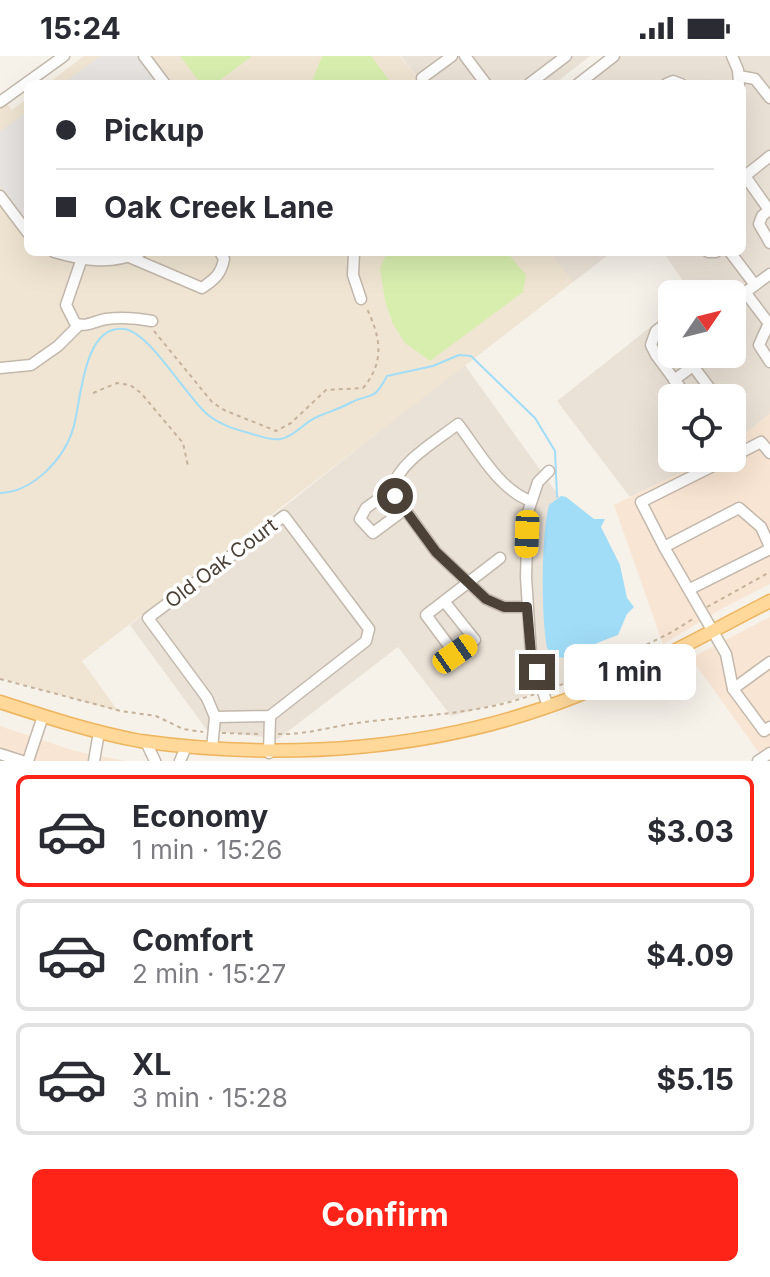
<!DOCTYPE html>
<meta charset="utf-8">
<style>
:root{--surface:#fff;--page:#f2f2f3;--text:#2b2b33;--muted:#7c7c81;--line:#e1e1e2;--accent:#ff2318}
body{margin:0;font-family:Inter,sans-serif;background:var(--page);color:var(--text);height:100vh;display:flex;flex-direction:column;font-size:30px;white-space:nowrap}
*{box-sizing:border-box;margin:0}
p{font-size:26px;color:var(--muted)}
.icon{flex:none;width:44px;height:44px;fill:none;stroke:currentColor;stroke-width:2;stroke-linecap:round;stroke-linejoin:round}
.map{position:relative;height:705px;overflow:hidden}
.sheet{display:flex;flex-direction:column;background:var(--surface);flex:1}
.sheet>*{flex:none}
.guide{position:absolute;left:24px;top:24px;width:722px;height:176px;border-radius:12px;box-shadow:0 8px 32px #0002;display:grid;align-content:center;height:176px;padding:0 32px;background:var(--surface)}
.needle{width:52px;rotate:55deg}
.tools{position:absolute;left:658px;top:224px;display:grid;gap:16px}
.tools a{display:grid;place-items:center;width:88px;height:88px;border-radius:12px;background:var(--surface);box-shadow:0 8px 32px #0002;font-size:40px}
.end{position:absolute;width:36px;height:36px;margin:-18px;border:10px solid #4b4137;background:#fff;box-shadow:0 0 0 4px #fff}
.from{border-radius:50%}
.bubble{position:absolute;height:56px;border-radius:12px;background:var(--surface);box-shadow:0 8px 32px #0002;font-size:26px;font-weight:700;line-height:56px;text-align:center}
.car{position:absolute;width:24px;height:48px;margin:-24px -12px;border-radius:10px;box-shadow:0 0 6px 2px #0007;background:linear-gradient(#f5c518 24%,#345 0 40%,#f5c518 0 76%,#345 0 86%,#f5c518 0)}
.guide b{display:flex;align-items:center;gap:28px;height:76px;font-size:30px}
.guide b+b{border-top:2px solid var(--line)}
.guide i{width:20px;height:20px;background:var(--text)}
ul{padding:14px 0 0;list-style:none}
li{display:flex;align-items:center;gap:24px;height:112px;margin:0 16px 12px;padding:0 16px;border:4px solid var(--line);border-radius:12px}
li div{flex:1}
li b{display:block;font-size:30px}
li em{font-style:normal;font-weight:700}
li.active{border-color:var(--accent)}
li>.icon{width:72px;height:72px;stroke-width:1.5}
.cta{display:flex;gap:16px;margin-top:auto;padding:16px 32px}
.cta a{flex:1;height:92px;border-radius:12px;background:var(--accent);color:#fff;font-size:32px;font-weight:700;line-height:92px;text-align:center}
.status{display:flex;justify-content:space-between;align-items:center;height:56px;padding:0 40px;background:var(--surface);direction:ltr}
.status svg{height:22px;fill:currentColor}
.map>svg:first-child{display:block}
.residential{fill:#ebe2d7}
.commercial{fill:#f9e5d3}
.education{fill:#f0e5d2}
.green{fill:#d8eeaf}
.parking{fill:#e7e4e1}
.water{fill:#a1ddf7}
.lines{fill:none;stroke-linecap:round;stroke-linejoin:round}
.stream{stroke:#a1ddf7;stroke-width:2}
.minor-casing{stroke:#c3b8ab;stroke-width:13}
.major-casing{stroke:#efb55e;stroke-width:15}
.path{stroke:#c6b29b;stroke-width:2;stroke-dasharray:4 4;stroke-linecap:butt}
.minor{stroke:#fff;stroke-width:10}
.major{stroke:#ffd89a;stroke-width:12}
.route{stroke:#4b4137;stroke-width:10}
.labels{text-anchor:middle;stroke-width:7;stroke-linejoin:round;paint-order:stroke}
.street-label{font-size:20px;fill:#4b4137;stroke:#fff}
</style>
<div class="status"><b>15:24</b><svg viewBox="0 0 49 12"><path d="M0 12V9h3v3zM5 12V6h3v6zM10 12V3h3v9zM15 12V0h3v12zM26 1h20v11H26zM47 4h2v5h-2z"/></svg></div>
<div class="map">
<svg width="770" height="705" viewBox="0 0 770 705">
<rect width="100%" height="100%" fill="#f6f1e9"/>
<!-- residential -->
<g class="residential">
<path d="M401 0H590L554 28H422Z"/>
<path d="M619 0H770V358L732 388V342H672V402H711L630 441 557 345 672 254V298H732V238H692L663 196H742V28H583Z"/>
<path d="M550 196H612L573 226Z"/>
<path d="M464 308 577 465 573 623 520 642 451 660 398 591 278 683 207 674 130 569 289 447Z"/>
</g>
<!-- commercial -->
<g class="commercial">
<path d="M770 358V528L723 552 663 588 614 449 711 402H732V388Z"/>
<path d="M770 561V694L762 701 691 602Z"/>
<path d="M0 670 75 695 125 705H0Z"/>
</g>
<!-- education -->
<g class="education">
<path d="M84 0H400L422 28H47Z"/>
<path d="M0 38 12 54 28 42V196H550L573 226 82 605 118 655 0 622Z"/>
</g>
<!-- green -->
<g class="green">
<path d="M180 0H252L215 28H208L205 25 201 28Z"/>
<path d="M322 0H371L392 28H311Z"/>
<path d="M387 196H507L526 219 523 236 430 305 405 287 393 268 385 245 380 213Z"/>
</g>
<!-- parking -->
<g class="parking">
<path d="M100 0H137L158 28H63Z"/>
<path d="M28 55V168L0 130V76Z"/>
</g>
<!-- water -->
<path class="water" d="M561 440 566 441 594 463H605L601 471 620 509 627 542 634 551 627 558 618 579C610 582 601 585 593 589 578 597 560 611 547 592 541 559 541 481 549 449Z"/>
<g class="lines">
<!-- stream -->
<path class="stream" d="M0 437C33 436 64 403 73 373 81 349 82 268 124 273 150 276 186 341 208 359 222 370 235 373 252 378 261 380 272 385 281 383 296 380 304 366 317 361 328 356 339 353 350 347 371 336 373 347 387 320L433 310 459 299 471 300 535 362 555 395 557 441"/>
<!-- minor casing -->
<g class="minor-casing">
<g id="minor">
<path d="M144 0 165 28"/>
<path d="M465 0 486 28"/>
<path d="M732 0 738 14 739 28"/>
<path d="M739 20 755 23 770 42"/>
<path d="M422 22 452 0"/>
<path d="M529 28 566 0"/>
<path d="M578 28 614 0"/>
<path d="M666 28 673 25 681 28"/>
<path d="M0 46 64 0"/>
<path d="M770 100 745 120 769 154 762 160 759 168 770 187"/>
<path d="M0 140 28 177"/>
<path d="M54 196C85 205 111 209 141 196"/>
<path d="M354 196 353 219 361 243"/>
<path d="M708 196H716"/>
<path d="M730 196 755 229"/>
<path d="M129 201 202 232C215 223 221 218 224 203L220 196"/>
<path d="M81 205 66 249 75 267C86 272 94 265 106 263 122 261 136 262 152 265"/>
<path d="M745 236 770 269"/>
<path d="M732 246 770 218"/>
<path d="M672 263 656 275 651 289 656 299 688 342"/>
<path d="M769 267 759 289 770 306"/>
<path d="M663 269 672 282"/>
<path d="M684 298 717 342"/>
<path d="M0 312 31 309 58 290 79 269"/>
<path d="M674 324 693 310"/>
<path d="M693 342 708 331"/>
<path d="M732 362V372"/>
<path d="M732 401 761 386 770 397"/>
<path d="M729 402 641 446 664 491 739 452 761 471 770 491"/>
<path d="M391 434 366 452 360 463 373 477 404 454"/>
<path d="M664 491 726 598 733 633 764 675 770 671"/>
<path d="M690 533 770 493"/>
<path d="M444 545 475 584 455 598 426 559 500 502"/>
<path d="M527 551H504L486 543 436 496 391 434C400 405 435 386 458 368 478 394 499 434 531 445"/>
<path d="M733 633 770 606"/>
<path d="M548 651 531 598 526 521 528 456 538 426 549 415"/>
<path d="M146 686 155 705"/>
<path d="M212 693 215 661 207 642 148 562 284 460 369 573 366 585 270 660 215 661"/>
<path d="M269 697 270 660"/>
<path d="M0 698 22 705"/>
<path d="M28 705 43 660"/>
<path d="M94 705 99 676"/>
<path d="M180 705 186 691"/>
<path d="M758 705 770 697"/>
</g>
</g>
<!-- major casing -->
<g class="major-casing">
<path id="major" d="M0 646C46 661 92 676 140 685 286 705 437 695 574 641 642 614 706 578 770 545"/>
</g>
<!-- path -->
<g class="path">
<path d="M154 275 212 346 224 354 276 375 291 367 326 334 363 332C386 305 380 279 366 251"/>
<path d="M93 337 117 327 130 329 141 337 183 387 188 410"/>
<path d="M707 551 770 516"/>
<path d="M0 623 121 655 156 660 183 673 203 676"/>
<path d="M552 632 579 622 670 577 693 563"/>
<path d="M222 677 259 678"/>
<path d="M278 678C305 679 330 671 357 667 416 659 478 659 535 638"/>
</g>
<!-- minor -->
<use href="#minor" class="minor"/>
<!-- major -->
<use href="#major" class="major"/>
</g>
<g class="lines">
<!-- route -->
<path class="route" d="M395 440 436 496 486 543 504 551H527L531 598 537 616"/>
</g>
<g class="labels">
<!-- street labels -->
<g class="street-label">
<text transform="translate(221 507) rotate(-37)" y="7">Old Oak Court</text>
</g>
</g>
</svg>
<div class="tools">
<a><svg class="needle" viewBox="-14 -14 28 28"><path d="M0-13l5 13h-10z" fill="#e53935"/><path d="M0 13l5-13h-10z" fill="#7c7c81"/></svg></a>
<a><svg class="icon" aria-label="locate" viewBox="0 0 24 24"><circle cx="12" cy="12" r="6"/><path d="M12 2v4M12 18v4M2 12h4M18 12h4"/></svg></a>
</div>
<i class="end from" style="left:395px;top:440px"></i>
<i class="end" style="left:537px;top:616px"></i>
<div class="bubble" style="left:564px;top:588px;width:132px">1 min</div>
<i class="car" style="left:527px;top:478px;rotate:182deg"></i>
<i class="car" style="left:455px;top:598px;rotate:55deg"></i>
<div class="guide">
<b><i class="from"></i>Pickup</b>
<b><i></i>Oak Creek Lane</b>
</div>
</div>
<section class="sheet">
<ul>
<li class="active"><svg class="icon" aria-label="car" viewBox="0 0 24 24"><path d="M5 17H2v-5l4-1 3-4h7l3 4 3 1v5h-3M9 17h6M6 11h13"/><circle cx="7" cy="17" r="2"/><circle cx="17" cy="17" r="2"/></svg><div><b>Economy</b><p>1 min · 15:26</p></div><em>$3.03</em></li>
<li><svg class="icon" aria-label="car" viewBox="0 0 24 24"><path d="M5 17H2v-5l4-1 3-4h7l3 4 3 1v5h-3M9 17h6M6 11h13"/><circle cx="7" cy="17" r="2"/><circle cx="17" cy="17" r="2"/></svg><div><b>Comfort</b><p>2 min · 15:27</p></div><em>$4.09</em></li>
<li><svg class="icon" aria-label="car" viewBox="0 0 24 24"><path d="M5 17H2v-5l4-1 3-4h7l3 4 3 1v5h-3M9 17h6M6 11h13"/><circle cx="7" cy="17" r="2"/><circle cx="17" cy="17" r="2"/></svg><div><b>XL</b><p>3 min · 15:28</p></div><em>$5.15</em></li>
</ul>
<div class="cta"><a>Confirm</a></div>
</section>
